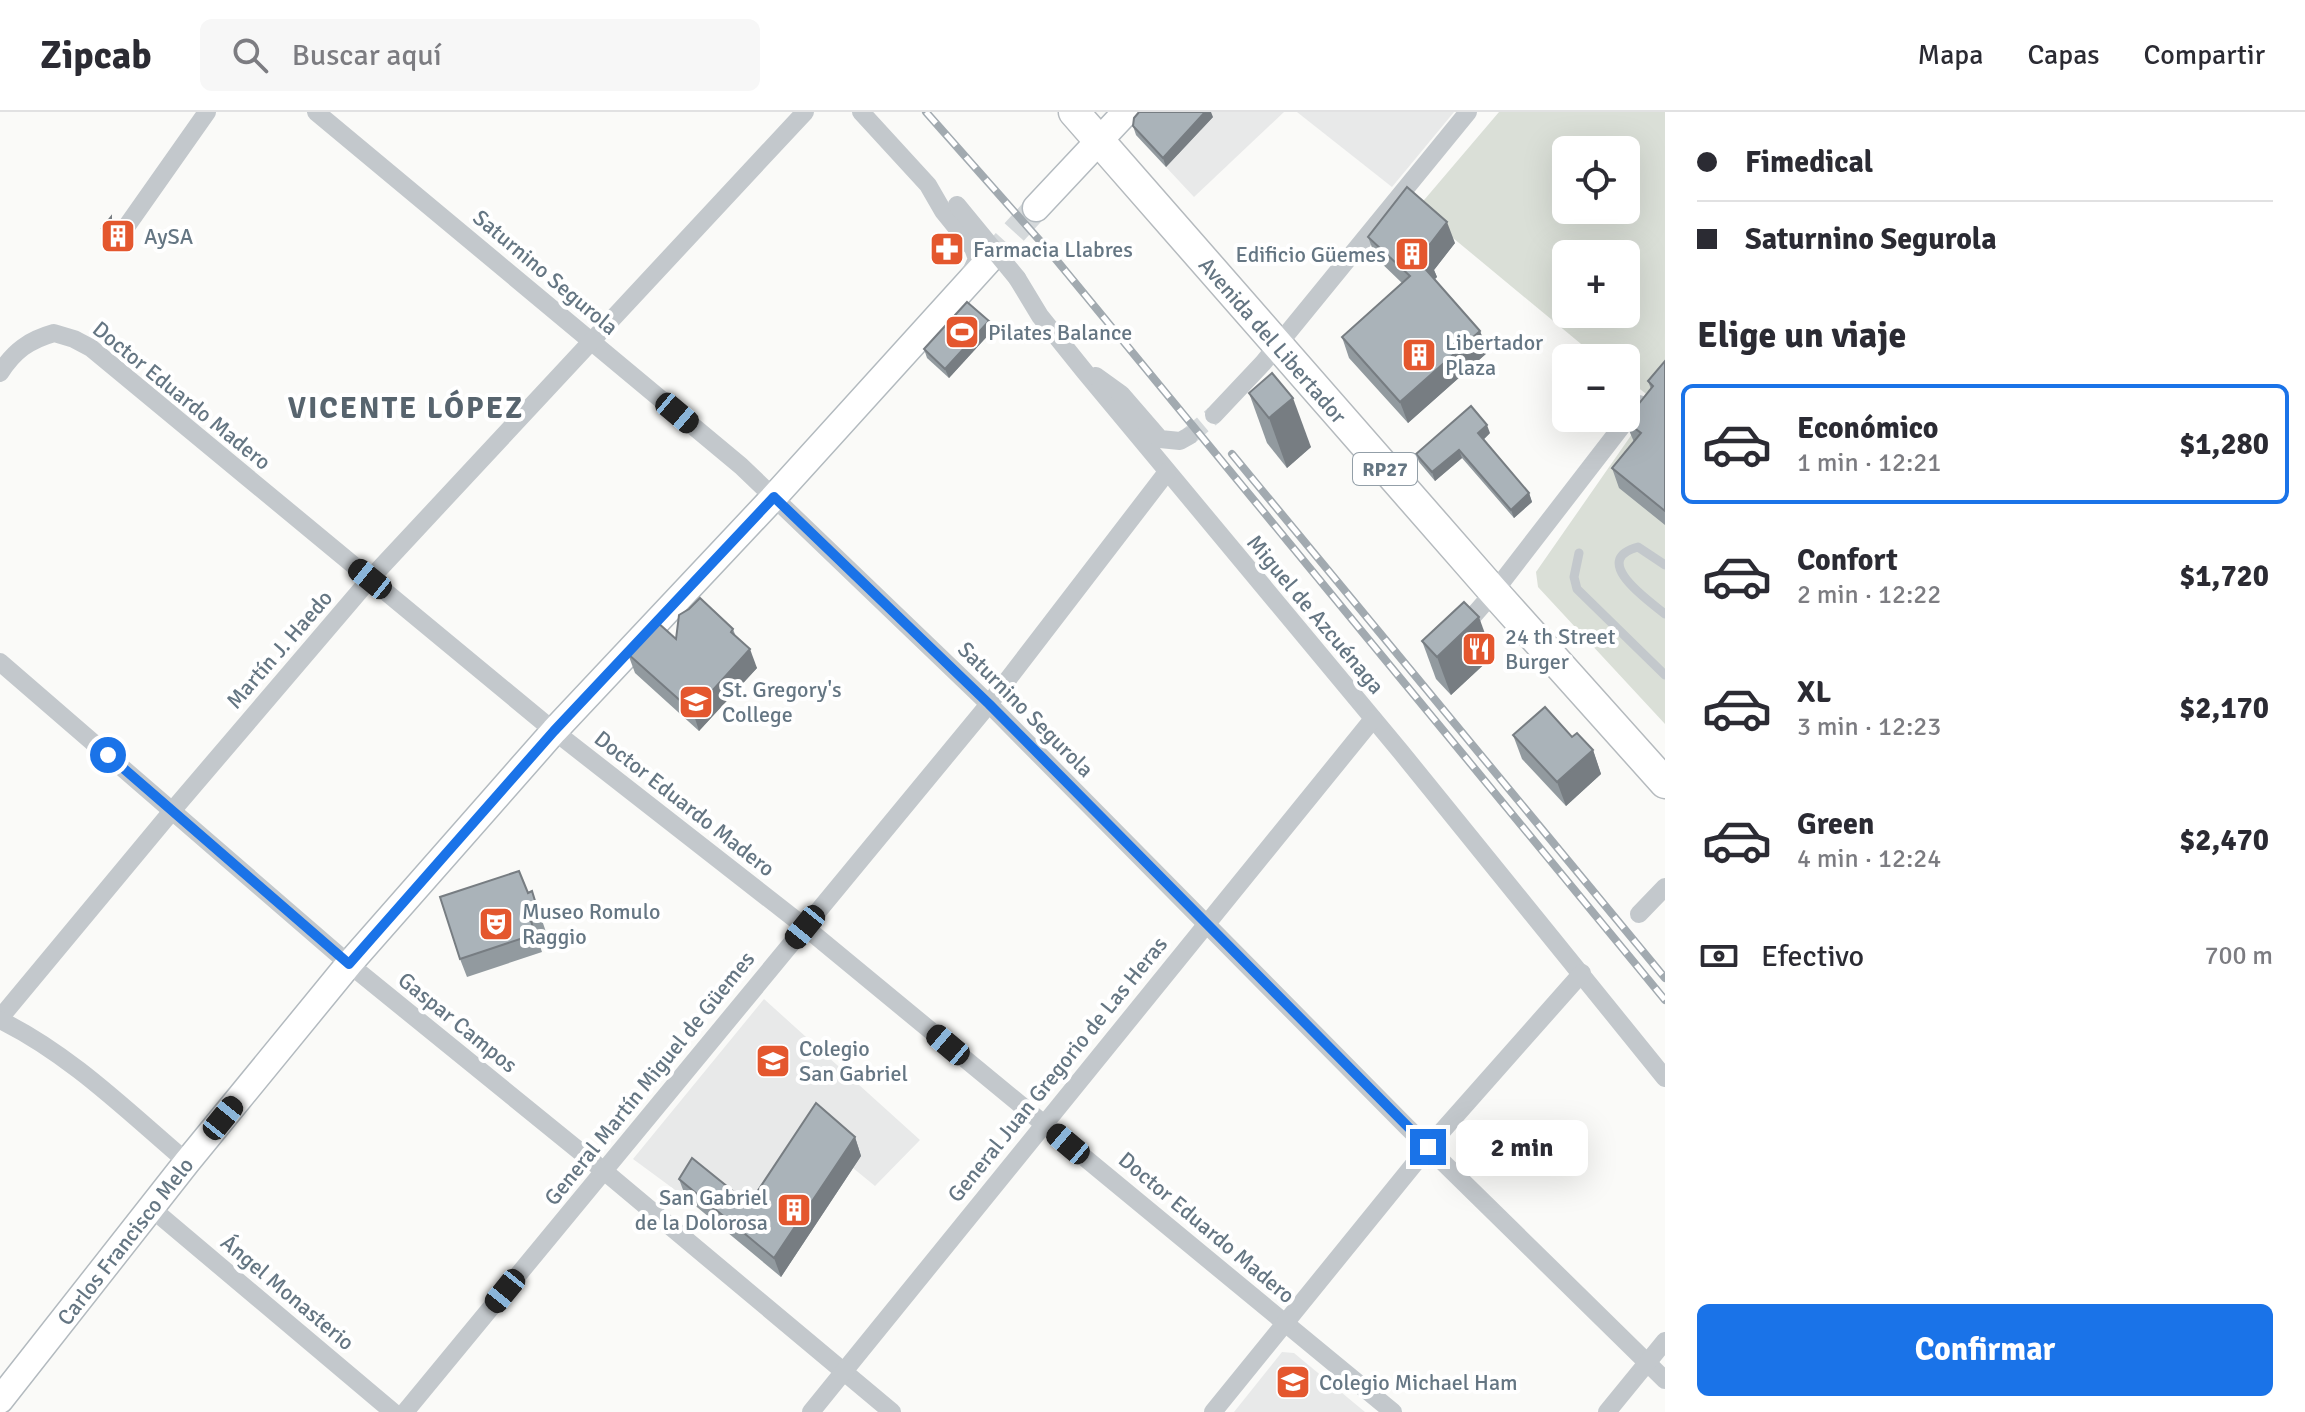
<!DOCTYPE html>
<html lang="es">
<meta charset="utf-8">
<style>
:root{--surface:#fff;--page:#f7f7f7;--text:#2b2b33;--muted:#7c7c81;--line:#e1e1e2;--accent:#1a73e8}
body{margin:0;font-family:Signika,sans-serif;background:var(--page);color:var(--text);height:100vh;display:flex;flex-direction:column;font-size:30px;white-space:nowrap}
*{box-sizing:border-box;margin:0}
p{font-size:26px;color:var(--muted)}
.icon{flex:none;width:44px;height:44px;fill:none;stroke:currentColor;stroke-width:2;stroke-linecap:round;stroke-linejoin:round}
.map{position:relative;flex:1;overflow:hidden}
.panel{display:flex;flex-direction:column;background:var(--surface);width:640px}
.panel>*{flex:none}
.guide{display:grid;align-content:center;height:176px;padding:0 32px;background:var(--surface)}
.tools{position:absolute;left:1552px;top:24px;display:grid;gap:16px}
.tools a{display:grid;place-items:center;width:88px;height:88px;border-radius:12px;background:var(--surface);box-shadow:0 8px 32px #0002;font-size:40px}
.end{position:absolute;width:36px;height:36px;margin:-18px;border:10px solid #1a73e8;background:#fff;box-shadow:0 0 0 4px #fff}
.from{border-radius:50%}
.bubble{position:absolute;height:56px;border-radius:12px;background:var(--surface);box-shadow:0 8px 32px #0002;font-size:26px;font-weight:700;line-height:56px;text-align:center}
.car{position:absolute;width:24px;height:48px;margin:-24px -12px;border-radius:10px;box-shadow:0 0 6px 2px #0007;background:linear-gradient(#222 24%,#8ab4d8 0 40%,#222 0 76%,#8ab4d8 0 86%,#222 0)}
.guide b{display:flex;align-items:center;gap:28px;height:76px;font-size:30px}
.guide b+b{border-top:2px solid var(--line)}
.guide i{width:20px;height:20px;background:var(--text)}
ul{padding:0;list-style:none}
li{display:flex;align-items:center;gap:24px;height:120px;margin:0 16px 12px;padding:0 16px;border:4px solid transparent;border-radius:12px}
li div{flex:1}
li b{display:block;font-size:30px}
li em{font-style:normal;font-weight:700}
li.active{border-color:var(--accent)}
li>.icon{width:72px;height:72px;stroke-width:1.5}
h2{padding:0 32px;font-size:36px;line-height:96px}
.pay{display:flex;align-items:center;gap:20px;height:88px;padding:0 32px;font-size:30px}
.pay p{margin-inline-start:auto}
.cta{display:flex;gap:16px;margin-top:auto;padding:16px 32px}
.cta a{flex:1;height:92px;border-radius:12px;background:var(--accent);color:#fff;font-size:32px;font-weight:700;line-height:92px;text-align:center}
header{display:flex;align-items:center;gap:48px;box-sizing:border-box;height:112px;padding:0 40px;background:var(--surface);border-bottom:2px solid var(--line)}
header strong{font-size:38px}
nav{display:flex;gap:44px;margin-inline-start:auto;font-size:28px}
.search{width:560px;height:72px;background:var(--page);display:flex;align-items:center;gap:20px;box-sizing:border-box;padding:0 28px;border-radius:12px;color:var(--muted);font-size:30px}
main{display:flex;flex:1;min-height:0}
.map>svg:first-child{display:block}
.built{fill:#e8e9e9}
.green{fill:#dadfd7;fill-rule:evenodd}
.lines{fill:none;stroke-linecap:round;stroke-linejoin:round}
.street-tunnel{stroke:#d5d9db;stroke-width:18;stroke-dasharray:18 9;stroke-linecap:butt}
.secondary-tunnel{stroke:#d5d9db;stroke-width:26;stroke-dasharray:26 13;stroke-linecap:butt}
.secondary-casing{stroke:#b3babf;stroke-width:29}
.primary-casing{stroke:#b5babe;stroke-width:33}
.lane{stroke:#c3c8cc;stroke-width:9}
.street{stroke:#c3c8cc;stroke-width:18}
.secondary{stroke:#fff;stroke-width:26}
.primary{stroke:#fff;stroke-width:30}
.rail-casing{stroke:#a2aab0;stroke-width:8}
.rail{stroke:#fff;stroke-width:5;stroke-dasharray:15;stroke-linecap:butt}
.street-bridge{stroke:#c3c8cc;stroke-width:18}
.wall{fill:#929a9f}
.shaded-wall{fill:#777d82}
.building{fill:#aab3b9;stroke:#777d82;stroke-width:2}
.route{stroke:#1a73e8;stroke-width:10}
.labels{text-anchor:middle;stroke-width:8;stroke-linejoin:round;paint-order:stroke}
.shield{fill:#fff;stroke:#939fa8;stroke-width:2}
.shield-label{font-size:20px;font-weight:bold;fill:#657683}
.poi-label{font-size:22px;fill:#657683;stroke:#fff;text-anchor:start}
.street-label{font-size:22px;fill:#657683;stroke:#fff}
.district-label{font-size:30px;font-weight:bold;letter-spacing:2px;fill:#57646e;stroke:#fff}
</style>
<header>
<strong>Zipcab</strong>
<div class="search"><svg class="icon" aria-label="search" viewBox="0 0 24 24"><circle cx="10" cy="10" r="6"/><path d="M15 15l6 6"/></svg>Buscar aquí</div>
<nav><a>Mapa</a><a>Capas</a><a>Compartir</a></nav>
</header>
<main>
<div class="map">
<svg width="1665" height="1300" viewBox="0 0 1665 1300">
<rect width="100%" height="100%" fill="#fafaf8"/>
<!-- built -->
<g class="built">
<path d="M1151 0H1284L1194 85 1136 23 1138 15Z"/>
<path d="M1297 0H1454L1392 75Z"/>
<path d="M764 887 920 1028 875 1074 853 1056 861 1043 755 1110 686 1086 633 1047Z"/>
<path d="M1282 1240 1294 1241 1365 1300H1234Z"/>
</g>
<!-- green -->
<path class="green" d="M1499 0H1665V612L1538 475 1536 460 1655 289 1626 266V246H1598L1447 121 1419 94ZM1566 38H1626V98H1566ZM1566 142H1626V202H1566Z"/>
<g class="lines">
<!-- street-tunnel -->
<path class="street-tunnel" d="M1189 324 1214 303"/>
<!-- secondary-tunnel -->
<path class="secondary-tunnel" d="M988 149 1036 96"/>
<!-- secondary casing -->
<g class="secondary-casing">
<g id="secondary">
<path d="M1036 96 1126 0"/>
<path d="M0 1288 187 1050 349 852 554 619 774 385 988 149"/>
</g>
</g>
<!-- primary casing -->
<g class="primary-casing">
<path id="primary" d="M1074 0 1494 480 1665 671"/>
</g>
<!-- lane -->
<g class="lane">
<path d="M1579 441 1574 465 1577 477 1665 563"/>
<path d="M1665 453 1638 435C1589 448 1649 489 1665 502"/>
</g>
<!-- street -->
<g class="street">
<path d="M316 0 741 354 989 592 1407 1015 1665 1268"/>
<path d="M861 0 928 73 943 99 973 136 977 147 970 162"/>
<path d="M124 118 207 0"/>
<path d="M1017 166 1040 204 1085 260 1401 640 1665 966"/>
<path d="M0 261C14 239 29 228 54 221L74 227 91 236 554 619 805 815 1393 1300"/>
<path d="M1096 264 1121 282 1160 327 1180 329 1189 324"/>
<path d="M1214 303 1263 251 1468 0"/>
<path d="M1459 520 1494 480 1639 292"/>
<path d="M0 550 349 852 604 1059 892 1300"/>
<path d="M1639 802 1665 775"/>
<path d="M0 906 172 699 370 467 805 0"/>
<path d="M0 908C71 943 127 999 187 1050"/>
<path d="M151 1096 393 1300"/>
<path d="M405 1300 989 592 1167 360"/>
<path d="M811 1300 1373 607"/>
<path d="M1213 1300 1428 1035 1582 861"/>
<path d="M1607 1300 1665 1229"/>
</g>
<!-- secondary -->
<use href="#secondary" class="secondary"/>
<!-- primary -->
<use href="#primary" class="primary"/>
<!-- rail casing -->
<g class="rail-casing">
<g id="rail">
<path d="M926 0 1049 139 1665 888"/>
<path d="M1232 342 1665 866"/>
</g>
</g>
<!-- rail -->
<use href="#rail" class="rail"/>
<!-- street-bridge -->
<path class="street-bridge" d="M957 93 1017 166"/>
</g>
<!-- wall -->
<g class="wall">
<path d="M1213 5 1166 55 1136 23 1133 14Z"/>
<path d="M111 105 112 110 113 120 115 123 122 125 131 122 133 127 124 137 104 120 102 116Z"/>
<path d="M1368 125 1455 131 1434 158 1437 165 1434 168 1480 219 1488 240 1408 311 1349 246 1342 225 1402 171 1376 146Z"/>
<path d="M989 209 992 219 949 266 927 246 924 237Z"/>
<path d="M1665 249V413L1619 376 1612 356 1634 330 1625 309 1651 277 1648 269Z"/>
<path d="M1249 281 1311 335 1287 356 1267 331Z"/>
<path d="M1490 321 1483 328 1529 381 1532 390 1514 406 1462 346 1435 369 1419 350 1416 342Z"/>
<path d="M733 517 736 525 757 556 699 619 635 561 628 542 676 527Z"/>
<path d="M1422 529 1493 544 1451 583 1436 567Z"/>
<path d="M1513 623 1572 625 1593 638 1601 662 1566 694 1522 647Z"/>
<path d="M532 779 546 820 541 822 542 826 538 828 542 840 467 865 460 847 528 781Z"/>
<path d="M855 1025 861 1044 781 1165 686 1086 679 1067 749 1092Z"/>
</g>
<!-- shaded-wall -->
<g class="shaded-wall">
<path d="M1205 0H1211L1213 5 1166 55 1163 46Z"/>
<path d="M1447 110 1455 131 1434 158 1437 165 1428 173 1421 152 1424 140Z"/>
<path d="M131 122 133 127 124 137 122 132Z"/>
<path d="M989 209 992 219 949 266 945 257Z"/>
<path d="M1480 219 1488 240 1408 311 1400 290Z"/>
<path d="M1293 286 1311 335 1287 356 1269 306Z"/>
<path d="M1487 313 1490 321 1481 330 1478 321Z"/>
<path d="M1459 338 1462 346 1435 369 1432 360Z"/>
<path d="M1529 381 1532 390 1514 406 1511 398Z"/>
<path d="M1479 505 1493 544 1451 583 1437 545Z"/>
<path d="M750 537 757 556 699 619 693 600Z"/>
<path d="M1593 638 1601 662 1566 694 1557 670Z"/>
<path d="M855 1025 861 1044 781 1165 774 1146Z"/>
</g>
<!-- building -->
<g class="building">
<path d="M1139 0H1205L1163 46 1133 14 1134 6Z"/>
<path d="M1407 75 1447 110 1424 140 1429 144 1421 152 1480 219 1400 290 1342 225 1410 164 1368 125Z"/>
<path d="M111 105V118L115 123 122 125 131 122 122 132 102 116Z"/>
<path d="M967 190 989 209 945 257 924 237Z"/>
<path d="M1665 249V399L1612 356 1641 321 1625 309 1653 274 1648 269Z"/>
<path d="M1272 261 1293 286 1269 306 1249 281Z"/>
<path d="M1471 294 1487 313 1478 321 1529 381 1511 398 1459 338 1432 360 1416 342Z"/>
<path d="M700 486 733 517 731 520 750 537 693 600 628 542 657 510 676 527 679 503 689 497Z"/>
<path d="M1464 490 1479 505 1437 545 1422 529Z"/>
<path d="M1545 595 1572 625 1577 621 1593 638 1557 670 1513 623Z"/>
<path d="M519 759 528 781 532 779 539 802 534 804 536 808 531 809 535 822 460 847 440 785Z"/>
<path d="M816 991 855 1025 774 1146 679 1067 692 1046 749 1092Z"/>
</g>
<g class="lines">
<!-- route -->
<path class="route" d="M108 643 349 852 554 619 774 385 989 592 1428 1035"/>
</g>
<!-- icons -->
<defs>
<g id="building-square" transform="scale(1.8)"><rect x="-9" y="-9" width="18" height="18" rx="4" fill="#e4572e" stroke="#fff"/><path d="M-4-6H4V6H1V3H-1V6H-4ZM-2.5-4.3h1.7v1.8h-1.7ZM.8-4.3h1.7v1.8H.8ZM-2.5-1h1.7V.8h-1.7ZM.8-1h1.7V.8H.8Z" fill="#fff"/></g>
<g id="pharmacy-square" transform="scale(1.8)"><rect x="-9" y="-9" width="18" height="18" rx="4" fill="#e4572e" stroke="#fff"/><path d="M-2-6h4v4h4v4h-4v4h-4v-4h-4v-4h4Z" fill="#fff"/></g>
<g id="stadium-square" transform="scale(1.8)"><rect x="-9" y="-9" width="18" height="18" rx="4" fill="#e4572e" stroke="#fff"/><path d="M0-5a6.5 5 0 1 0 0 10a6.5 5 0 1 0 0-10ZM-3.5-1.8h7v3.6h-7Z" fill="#fff"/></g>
<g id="restaurant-square" transform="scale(1.8)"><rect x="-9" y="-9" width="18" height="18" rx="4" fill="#e4572e" stroke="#fff"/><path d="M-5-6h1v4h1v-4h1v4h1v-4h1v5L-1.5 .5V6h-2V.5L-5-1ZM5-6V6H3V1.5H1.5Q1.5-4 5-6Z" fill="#fff"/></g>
<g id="school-square" transform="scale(1.8)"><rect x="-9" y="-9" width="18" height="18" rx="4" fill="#e4572e" stroke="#fff"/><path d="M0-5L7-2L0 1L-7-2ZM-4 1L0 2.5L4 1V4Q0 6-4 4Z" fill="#fff"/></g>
<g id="theatre-square" transform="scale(1.8)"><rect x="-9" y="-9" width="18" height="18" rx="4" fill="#e4572e" stroke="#fff"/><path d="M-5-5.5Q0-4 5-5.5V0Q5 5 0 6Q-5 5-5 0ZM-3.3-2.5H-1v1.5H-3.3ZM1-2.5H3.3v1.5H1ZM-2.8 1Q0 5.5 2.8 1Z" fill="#fff"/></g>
</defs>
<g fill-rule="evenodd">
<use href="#building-square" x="118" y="124"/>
<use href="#pharmacy-square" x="947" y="137"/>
<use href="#building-square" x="1412" y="142"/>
<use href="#stadium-square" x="962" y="220"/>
<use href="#building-square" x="1419" y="243"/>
<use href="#restaurant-square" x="1479" y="537"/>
<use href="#school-square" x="696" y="590"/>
<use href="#theatre-square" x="496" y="812"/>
<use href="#school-square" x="773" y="949"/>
<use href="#building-square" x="794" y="1098"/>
<use href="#school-square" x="1293" y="1270"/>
</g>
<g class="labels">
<!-- shield labels -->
<rect class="shield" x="1353" y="341" width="64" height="32" rx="6"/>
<g class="shield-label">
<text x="1385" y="364">RP27</text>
</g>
<!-- poi labels -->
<g class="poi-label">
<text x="144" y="132">AySA</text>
<text x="973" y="145">Farmacia Llabres</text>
<text x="1386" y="150" text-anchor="end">Edificio Güemes</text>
<text x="988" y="228">Pilates Balance</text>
<text x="1445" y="238">Libertador<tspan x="1445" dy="25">Plaza</tspan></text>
<text x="1505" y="532">24 th Street<tspan x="1505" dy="25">Burger</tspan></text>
<text x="722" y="585">St. Gregory's<tspan x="722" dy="25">College</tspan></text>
<text x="522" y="807">Museo Romulo<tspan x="522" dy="25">Raggio</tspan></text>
<text x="799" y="944">Colegio<tspan x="799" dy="25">San Gabriel</tspan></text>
<text x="768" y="1093" text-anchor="end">San Gabriel<tspan x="768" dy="25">de la Dolorosa</tspan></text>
<text x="1319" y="1278">Colegio Michael Ham</text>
</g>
<!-- street labels -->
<g class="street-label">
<text transform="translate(546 160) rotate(40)" y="8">Saturnino Segurola</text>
<text transform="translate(1273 228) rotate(49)" y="8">Avenida del Libertador</text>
<text transform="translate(182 283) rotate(39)" y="8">Doctor Eduardo Madero</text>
<text transform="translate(1316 502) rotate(50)" y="8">Miguel de Azcuénaga</text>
<text transform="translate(279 537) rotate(-49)" y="8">Martín J. Haedo</text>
<text transform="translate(1026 597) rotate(45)" y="8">Saturnino Segurola</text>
<text transform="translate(685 691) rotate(38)" y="8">Doctor Eduardo Madero</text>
<text transform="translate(458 910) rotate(39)" y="8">Gaspar Campos</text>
<text transform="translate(1057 957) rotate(-51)" y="8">General Juan Gregorio de Las Heras</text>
<text transform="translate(649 966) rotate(-51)" y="8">General Martín Miguel de Güemes</text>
<text transform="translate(1207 1115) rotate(40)" y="8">Doctor Eduardo Madero</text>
<text transform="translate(125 1129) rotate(-52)" y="8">Carlos Francisco Melo</text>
<text transform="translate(288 1180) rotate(40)" y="8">Ángel Monasterio</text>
</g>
<!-- district labels -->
<g class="district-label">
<text x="406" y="306">VICENTE LÓPEZ</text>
</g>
</g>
</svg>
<div class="tools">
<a><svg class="icon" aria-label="locate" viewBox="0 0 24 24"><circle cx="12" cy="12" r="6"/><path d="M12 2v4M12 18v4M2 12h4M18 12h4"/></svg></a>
<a>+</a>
<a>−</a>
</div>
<i class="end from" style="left:108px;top:643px"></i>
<i class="end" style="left:1428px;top:1035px"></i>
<div class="bubble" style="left:1456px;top:1008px;width:132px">2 min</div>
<i class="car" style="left:677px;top:301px;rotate:130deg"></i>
<i class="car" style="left:370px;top:467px;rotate:309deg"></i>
<i class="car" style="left:805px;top:815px;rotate:219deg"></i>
<i class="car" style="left:948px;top:933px;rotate:310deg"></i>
<i class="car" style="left:223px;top:1006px;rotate:39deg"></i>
<i class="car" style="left:1068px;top:1032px;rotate:310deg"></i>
<i class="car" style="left:505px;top:1179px;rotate:219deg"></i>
</div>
<section class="panel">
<div class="guide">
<b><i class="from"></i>Fimedical</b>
<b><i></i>Saturnino Segurola</b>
</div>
<h2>Elige un viaje</h2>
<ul>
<li class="active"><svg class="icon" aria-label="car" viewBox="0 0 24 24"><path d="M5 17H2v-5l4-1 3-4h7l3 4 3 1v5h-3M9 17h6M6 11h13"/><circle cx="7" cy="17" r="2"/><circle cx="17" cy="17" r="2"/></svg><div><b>Económico</b><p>1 min · 12:21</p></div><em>$1,280</em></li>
<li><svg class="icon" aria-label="car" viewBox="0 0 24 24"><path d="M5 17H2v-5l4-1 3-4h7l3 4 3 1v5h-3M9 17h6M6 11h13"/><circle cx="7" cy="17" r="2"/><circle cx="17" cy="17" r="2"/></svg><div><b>Confort</b><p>2 min · 12:22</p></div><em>$1,720</em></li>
<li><svg class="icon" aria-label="car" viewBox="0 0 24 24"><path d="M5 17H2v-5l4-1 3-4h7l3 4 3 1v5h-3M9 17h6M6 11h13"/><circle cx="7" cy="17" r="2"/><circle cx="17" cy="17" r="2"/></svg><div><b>XL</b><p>3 min · 12:23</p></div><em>$2,170</em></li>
<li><svg class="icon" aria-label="car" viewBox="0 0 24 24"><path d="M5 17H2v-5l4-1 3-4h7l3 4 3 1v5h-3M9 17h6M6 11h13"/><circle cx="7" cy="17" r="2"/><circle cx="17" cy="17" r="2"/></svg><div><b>Green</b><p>4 min · 12:24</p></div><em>$2,470</em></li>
</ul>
<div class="pay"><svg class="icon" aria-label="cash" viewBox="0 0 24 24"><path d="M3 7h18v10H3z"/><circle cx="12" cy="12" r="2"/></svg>Efectivo<p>700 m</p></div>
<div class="cta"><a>Confirmar</a></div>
</section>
</main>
